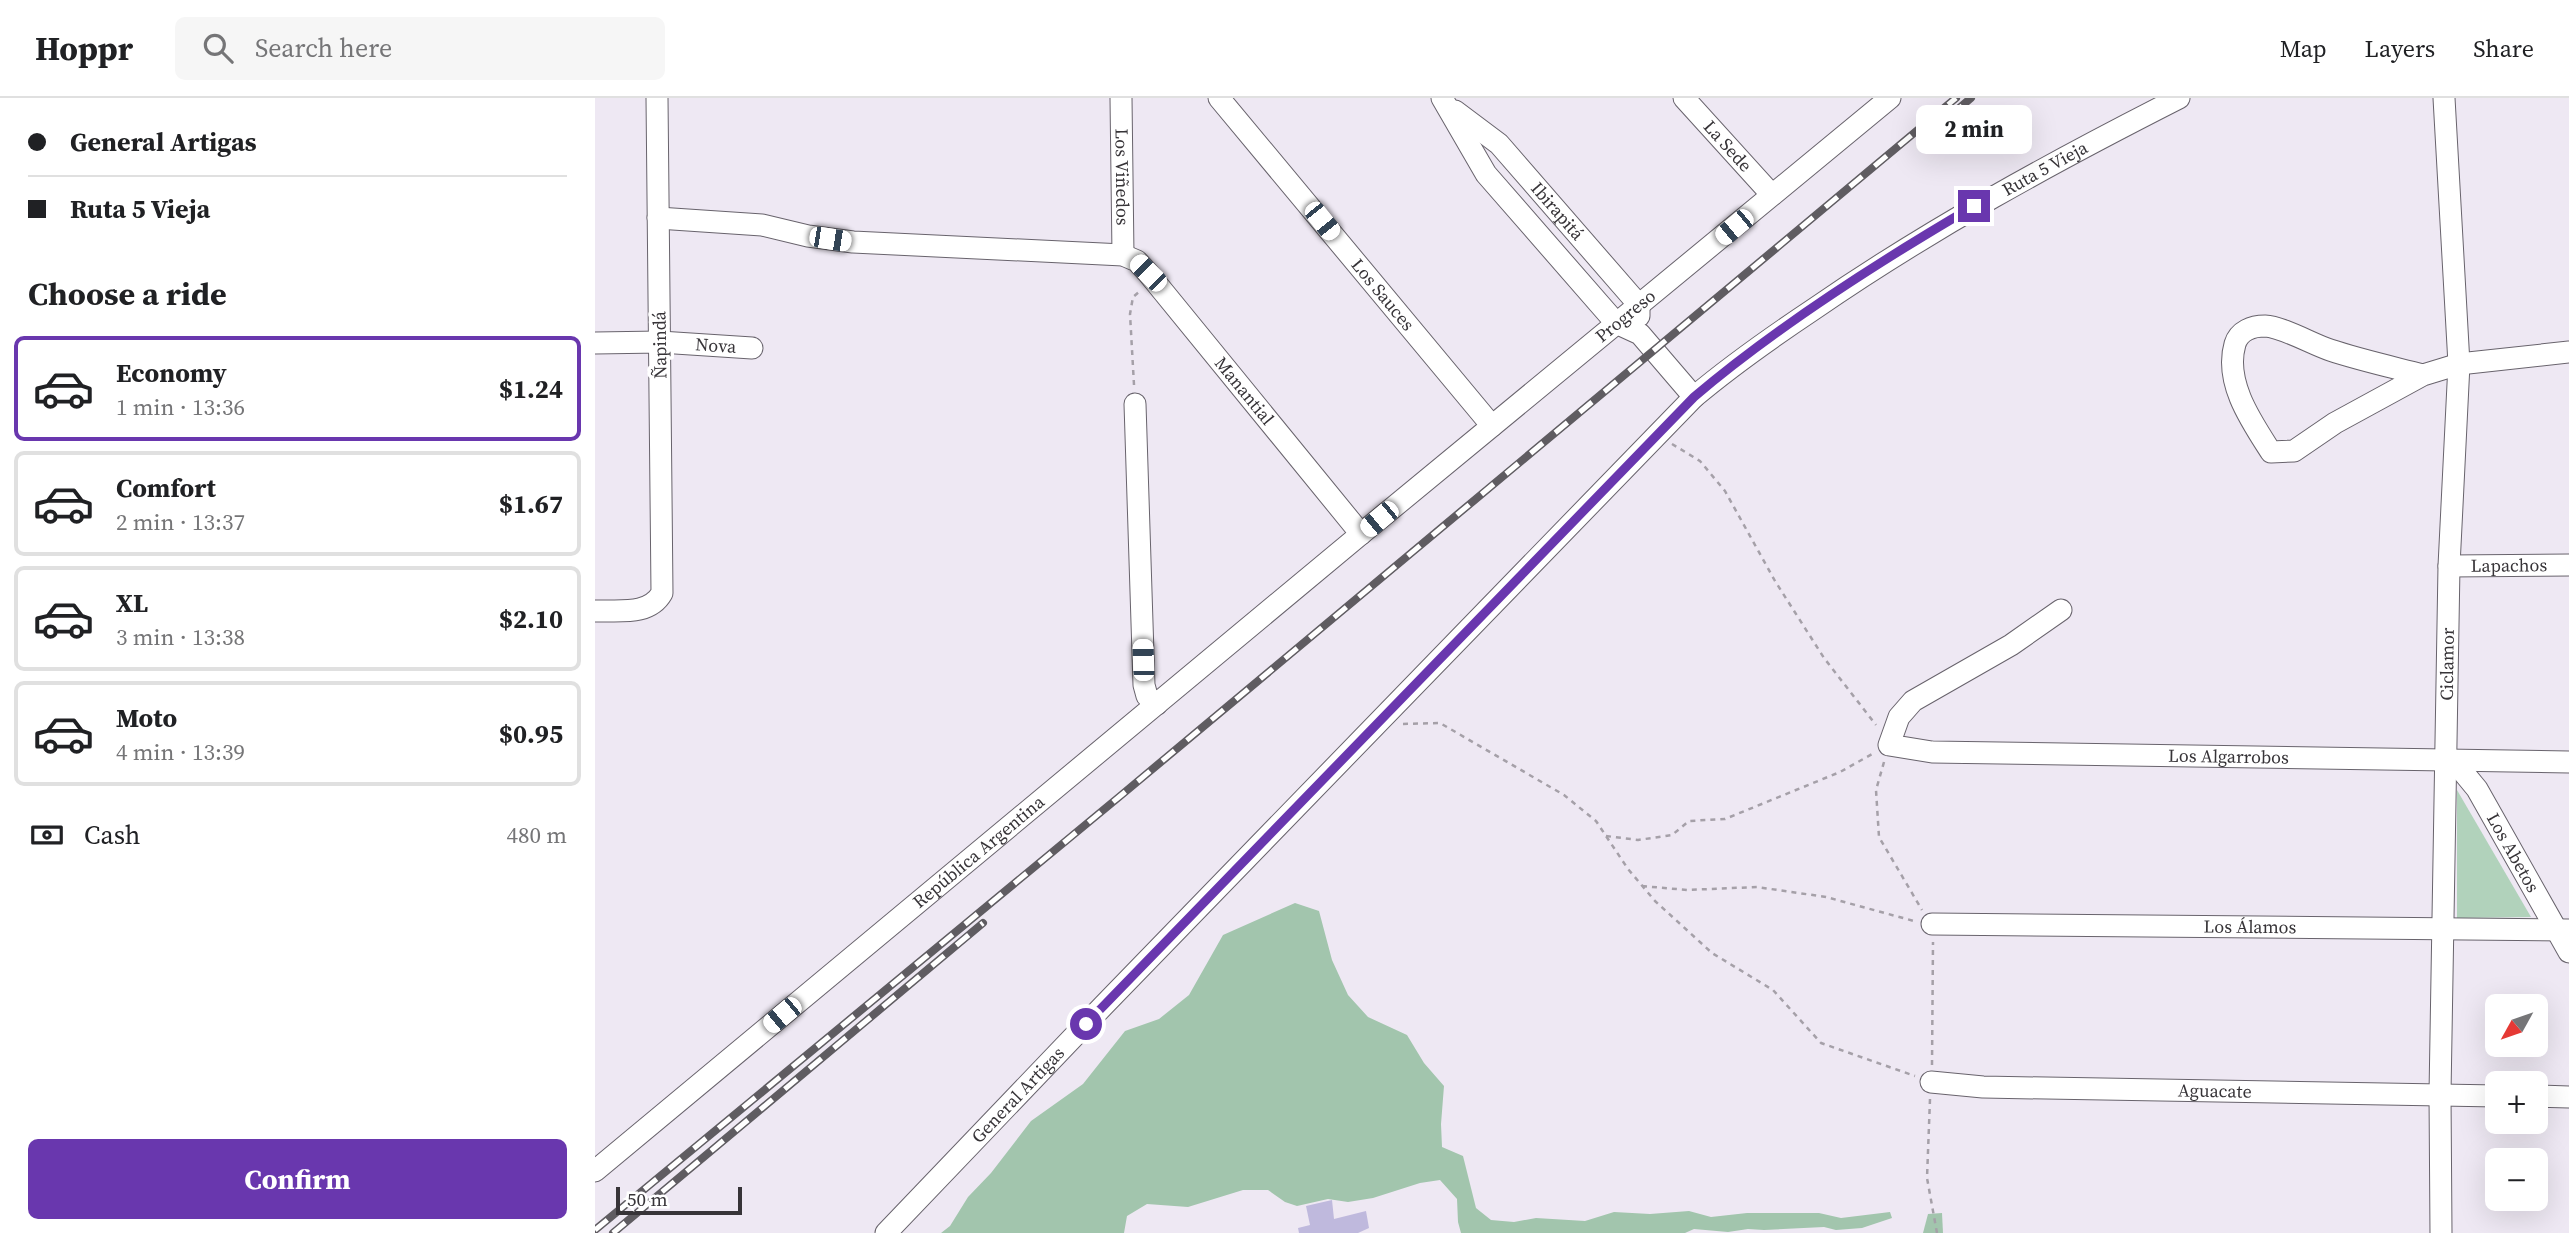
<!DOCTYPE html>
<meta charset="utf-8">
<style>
:root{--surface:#fff;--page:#f6f6f6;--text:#202124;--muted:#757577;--line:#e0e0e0;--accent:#6937ae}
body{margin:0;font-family:"Source Serif 4",serif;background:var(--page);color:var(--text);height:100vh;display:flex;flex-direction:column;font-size:26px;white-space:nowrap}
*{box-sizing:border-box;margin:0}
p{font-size:23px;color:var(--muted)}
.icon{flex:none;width:38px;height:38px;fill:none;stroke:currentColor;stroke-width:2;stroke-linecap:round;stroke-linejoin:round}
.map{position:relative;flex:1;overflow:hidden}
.side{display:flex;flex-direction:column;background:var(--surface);width:595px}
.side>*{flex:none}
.guide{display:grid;align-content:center;height:154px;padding:0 28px;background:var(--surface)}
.needle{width:46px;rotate:230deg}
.buttons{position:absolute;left:1890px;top:896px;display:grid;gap:14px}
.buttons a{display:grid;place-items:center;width:63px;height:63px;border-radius:10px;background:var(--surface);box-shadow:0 7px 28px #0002;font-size:35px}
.scale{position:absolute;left:21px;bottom:18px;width:126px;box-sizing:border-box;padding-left:7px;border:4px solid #373438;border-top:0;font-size:19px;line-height:24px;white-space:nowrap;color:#373438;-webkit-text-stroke:5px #fff;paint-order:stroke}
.end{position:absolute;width:32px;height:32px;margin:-16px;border:9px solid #6937ae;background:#fff;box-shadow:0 0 0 4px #fff}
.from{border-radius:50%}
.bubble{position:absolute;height:49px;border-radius:10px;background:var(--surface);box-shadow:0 7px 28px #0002;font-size:23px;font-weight:700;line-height:49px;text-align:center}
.car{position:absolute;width:21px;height:42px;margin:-21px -10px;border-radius:9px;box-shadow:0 0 5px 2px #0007;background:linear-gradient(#fff 24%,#345 0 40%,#fff 0 76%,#345 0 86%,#fff 0)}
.guide b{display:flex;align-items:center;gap:24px;height:66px;font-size:26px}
.guide b+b{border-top:2px solid var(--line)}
.guide i{width:18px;height:18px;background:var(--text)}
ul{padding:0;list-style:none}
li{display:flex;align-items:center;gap:21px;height:105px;margin:0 14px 10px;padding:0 14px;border:4px solid var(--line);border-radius:10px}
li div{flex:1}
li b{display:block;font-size:26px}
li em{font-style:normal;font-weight:700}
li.on{border-color:var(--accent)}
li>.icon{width:63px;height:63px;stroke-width:1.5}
h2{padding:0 28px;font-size:32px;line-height:84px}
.pay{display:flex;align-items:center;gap:18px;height:77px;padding:0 28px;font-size:26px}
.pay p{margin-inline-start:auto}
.cta{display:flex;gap:14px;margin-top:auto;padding:14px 28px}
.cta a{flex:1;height:80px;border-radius:10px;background:var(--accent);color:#fff;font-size:28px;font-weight:700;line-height:80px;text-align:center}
header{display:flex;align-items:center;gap:42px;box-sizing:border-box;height:98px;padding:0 35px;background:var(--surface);border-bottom:2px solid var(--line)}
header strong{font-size:33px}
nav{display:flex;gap:38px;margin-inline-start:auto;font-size:24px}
.search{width:490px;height:63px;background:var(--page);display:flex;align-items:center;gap:18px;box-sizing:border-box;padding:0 24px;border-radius:10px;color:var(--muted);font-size:26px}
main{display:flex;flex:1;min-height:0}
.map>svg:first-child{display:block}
.green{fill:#b1d2bb}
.forest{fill:#a2c5ad}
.building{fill:#bfb9dd}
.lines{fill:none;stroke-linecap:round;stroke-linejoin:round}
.minor-casing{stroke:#68636c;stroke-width:23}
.path{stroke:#a5a0a8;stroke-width:2.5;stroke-dasharray:5 5;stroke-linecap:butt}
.minor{stroke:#fff;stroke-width:21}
.rail-casing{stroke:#5f5c61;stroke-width:8}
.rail{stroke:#fff;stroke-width:5;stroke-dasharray:16;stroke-linecap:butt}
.route{stroke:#6937ae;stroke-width:9}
.labels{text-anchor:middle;stroke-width:7;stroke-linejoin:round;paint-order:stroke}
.street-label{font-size:18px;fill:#373438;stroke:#fff}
</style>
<header>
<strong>Hoppr</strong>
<div class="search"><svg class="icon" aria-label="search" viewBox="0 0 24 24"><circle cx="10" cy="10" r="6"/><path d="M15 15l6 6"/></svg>Search here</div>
<nav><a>Map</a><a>Layers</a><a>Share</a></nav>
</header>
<main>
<section class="side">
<div class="guide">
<b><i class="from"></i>General Artigas</b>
<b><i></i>Ruta 5 Vieja</b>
</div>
<h2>Choose a ride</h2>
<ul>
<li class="on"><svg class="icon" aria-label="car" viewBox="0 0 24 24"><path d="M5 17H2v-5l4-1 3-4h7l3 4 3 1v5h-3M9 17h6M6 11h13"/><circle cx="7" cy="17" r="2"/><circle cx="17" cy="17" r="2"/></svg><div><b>Economy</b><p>1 min · 13:36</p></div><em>$1.24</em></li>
<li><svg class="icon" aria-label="car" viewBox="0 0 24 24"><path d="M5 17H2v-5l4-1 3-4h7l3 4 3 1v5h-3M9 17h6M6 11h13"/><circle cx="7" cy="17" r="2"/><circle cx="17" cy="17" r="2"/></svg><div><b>Comfort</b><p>2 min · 13:37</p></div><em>$1.67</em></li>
<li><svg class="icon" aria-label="car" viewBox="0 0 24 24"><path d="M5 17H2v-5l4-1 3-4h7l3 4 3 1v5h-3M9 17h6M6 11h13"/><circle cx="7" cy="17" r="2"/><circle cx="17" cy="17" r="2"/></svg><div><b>XL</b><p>3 min · 13:38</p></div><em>$2.10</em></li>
<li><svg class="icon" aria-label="car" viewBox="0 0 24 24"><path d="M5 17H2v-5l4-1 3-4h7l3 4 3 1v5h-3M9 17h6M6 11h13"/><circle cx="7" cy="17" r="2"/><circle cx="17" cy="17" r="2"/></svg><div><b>Moto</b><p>4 min · 13:39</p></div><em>$0.95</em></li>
</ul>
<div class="pay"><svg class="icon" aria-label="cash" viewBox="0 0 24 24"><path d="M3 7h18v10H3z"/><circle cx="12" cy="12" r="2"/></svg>Cash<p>480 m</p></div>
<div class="cta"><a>Confirm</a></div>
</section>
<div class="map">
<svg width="1974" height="1135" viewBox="0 0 1974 1135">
<rect width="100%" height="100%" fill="#eee8f3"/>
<!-- green -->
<path class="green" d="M1862 692 1936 819 1862 820Z"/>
<!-- forest -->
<g class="forest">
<path d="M700 805 724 813 737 862 753 897 773 919 812 937 829 965 849 988 846 1026 847 1049 868 1058 881 1110 896 1122 919 1124 941 1120 990 1123 1019 1114 1055 1116 1094 1113 1116 1119 1152 1115H1224L1246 1120 1295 1114 1297 1120 1267 1130 1241 1132 1229 1129 1169 1132 1153 1131 1133 1134 1099 1131 1090 1135H866L863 1124 862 1101 845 1082 825 1085 778 1100 753 1104 733 1101 702 1108 690 1104 673 1092H648L593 1109 552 1106 532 1118 529 1135H346L355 1128 373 1099 396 1075 436 1023 488 986 530 933 564 921 594 897 628 837Z"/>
<path d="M1347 1115 1348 1135H1328L1333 1116Z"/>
</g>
<!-- building -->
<path class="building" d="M737 1102 739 1121 771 1113 774 1130 763 1135H704L703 1130 715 1127 711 1108Z"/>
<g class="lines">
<!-- minor casing -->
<g class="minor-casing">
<g id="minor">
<path id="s1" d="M526 0 528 157"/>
<path id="s2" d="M624 0 897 328"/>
<path d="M847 0 891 76 1021 225 1045 236 1099 299"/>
<path id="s3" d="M1089 0 1177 97"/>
<path id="s4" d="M860 13 904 46 1044 207V218"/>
<path id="s5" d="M63 120 167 127 213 138 258 144 528 157 542 163 553 175 766 436"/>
<path id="s6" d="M0 245 65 244 157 250"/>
<path d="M1828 277C1797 269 1765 262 1735 252 1717 246 1688 229 1670 228 1657 228 1644 233 1640 246 1629 284 1656 323 1676 354L1699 353 1740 325 1828 277 1864 266 1974 254"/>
<path d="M540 306 549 587 552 598 562 606"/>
<path id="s7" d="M1854 468 1974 467"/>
<path id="s8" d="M1466 512 1416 547 1318 603 1304 619 1294 647 1337 654 1974 664"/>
<path d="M0 513C24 512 54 518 67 495L62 0"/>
<path id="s9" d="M1851 662 1868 674 1882 691 1974 854"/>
<path id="s10" d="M1337 826 1974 832"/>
<path id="s11" d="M1336 984 1388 989 1902 998"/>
<path d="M1941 998 1974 999"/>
<path id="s12" d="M0 1073 766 436 1295 0"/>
<path id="s13" d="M291 1135 509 907 1099 299C1137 267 1177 239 1219 211 1335 131 1458 64 1584 0"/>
<path id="s14" d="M1846 1135 1845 996 1854 468 1864 266 1849 0"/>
</g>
</g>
<!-- path -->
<g class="path">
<path d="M539 287 535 216 538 199 545 193"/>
<path d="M1077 346 1105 363 1130 393 1180 483 1229 560 1281 627"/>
<path d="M808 626 845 625 969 697 1001 723 1033 771 1060 803 1117 855 1178 892 1226 945 1320 978"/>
<path d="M1289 664 1281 692 1284 739 1327 812"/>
<path d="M1011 738 1043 742 1077 737 1094 723 1130 721 1245 674 1279 655"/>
<path d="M1047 788 1092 792 1162 789 1231 799 1319 823"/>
<path d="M1337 967 1338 844"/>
<path d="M1335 1001 1332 1080 1342 1135"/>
</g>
<!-- minor -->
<use href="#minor" class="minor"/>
<!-- rail casing -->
<g class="rail-casing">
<g id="rail">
<path d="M1355 18 1376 0"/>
<path d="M0 1132 524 699 1361 0"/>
<path d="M18 1135 388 825"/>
</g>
</g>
<!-- rail -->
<use href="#rail" class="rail"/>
</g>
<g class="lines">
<!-- route -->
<path class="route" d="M491 926 1099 299C1181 229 1285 163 1379 108"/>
</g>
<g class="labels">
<!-- street labels -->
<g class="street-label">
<text dy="6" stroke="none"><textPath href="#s3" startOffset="65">La Sede</textPath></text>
<text dy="6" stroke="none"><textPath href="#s13" startOffset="1582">Ruta 5 Vieja</textPath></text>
<text dy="6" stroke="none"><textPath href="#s1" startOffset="79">Los Viñedos</textPath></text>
<text dy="6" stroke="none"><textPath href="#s4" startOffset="144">Ibirapitá</textPath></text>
<text dy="6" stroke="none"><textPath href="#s2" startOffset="256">Los Sauces</textPath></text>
<text dy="6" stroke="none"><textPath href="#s12" startOffset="1339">Progreso</textPath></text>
<text transform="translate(65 247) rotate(-91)" y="6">Ñapindá</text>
<text dy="6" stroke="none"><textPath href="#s6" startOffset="121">Nova</textPath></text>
<text dy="6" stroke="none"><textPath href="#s5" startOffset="651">Manantial</textPath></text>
<text dy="6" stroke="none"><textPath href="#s7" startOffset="60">Lapachos</textPath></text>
<text dy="6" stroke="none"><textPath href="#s14" startOffset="569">Ciclamor</textPath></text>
<text dy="6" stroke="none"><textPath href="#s8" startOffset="565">Los Algarrobos</textPath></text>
<text dy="6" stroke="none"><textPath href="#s9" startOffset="116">Los Abetos</textPath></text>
<text dy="6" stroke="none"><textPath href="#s12" startOffset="499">República Argentina</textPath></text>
<text dy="6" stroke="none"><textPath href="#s10" startOffset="318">Los Álamos</textPath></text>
<text dy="6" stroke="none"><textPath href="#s11" startOffset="284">Aguacate</textPath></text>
<text dy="6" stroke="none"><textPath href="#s13" startOffset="191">General Artigas</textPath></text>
</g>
</g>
</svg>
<div class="buttons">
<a><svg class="needle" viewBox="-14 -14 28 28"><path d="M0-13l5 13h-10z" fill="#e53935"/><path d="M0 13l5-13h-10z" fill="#757577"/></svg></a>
<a>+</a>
<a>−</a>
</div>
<div class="scale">50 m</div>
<i class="end from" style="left:491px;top:926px"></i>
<i class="end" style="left:1379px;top:108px"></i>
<div class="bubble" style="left:1321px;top:7px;width:116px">2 min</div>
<i class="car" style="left:727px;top:123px;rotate:141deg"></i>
<i class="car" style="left:1139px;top:129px;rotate:230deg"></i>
<i class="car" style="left:235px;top:141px;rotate:99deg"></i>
<i class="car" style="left:553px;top:175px;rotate:315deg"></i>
<i class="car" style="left:784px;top:421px;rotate:230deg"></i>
<i class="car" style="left:548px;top:562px;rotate:358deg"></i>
<i class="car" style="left:187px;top:917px;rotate:230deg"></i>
</div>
</main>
